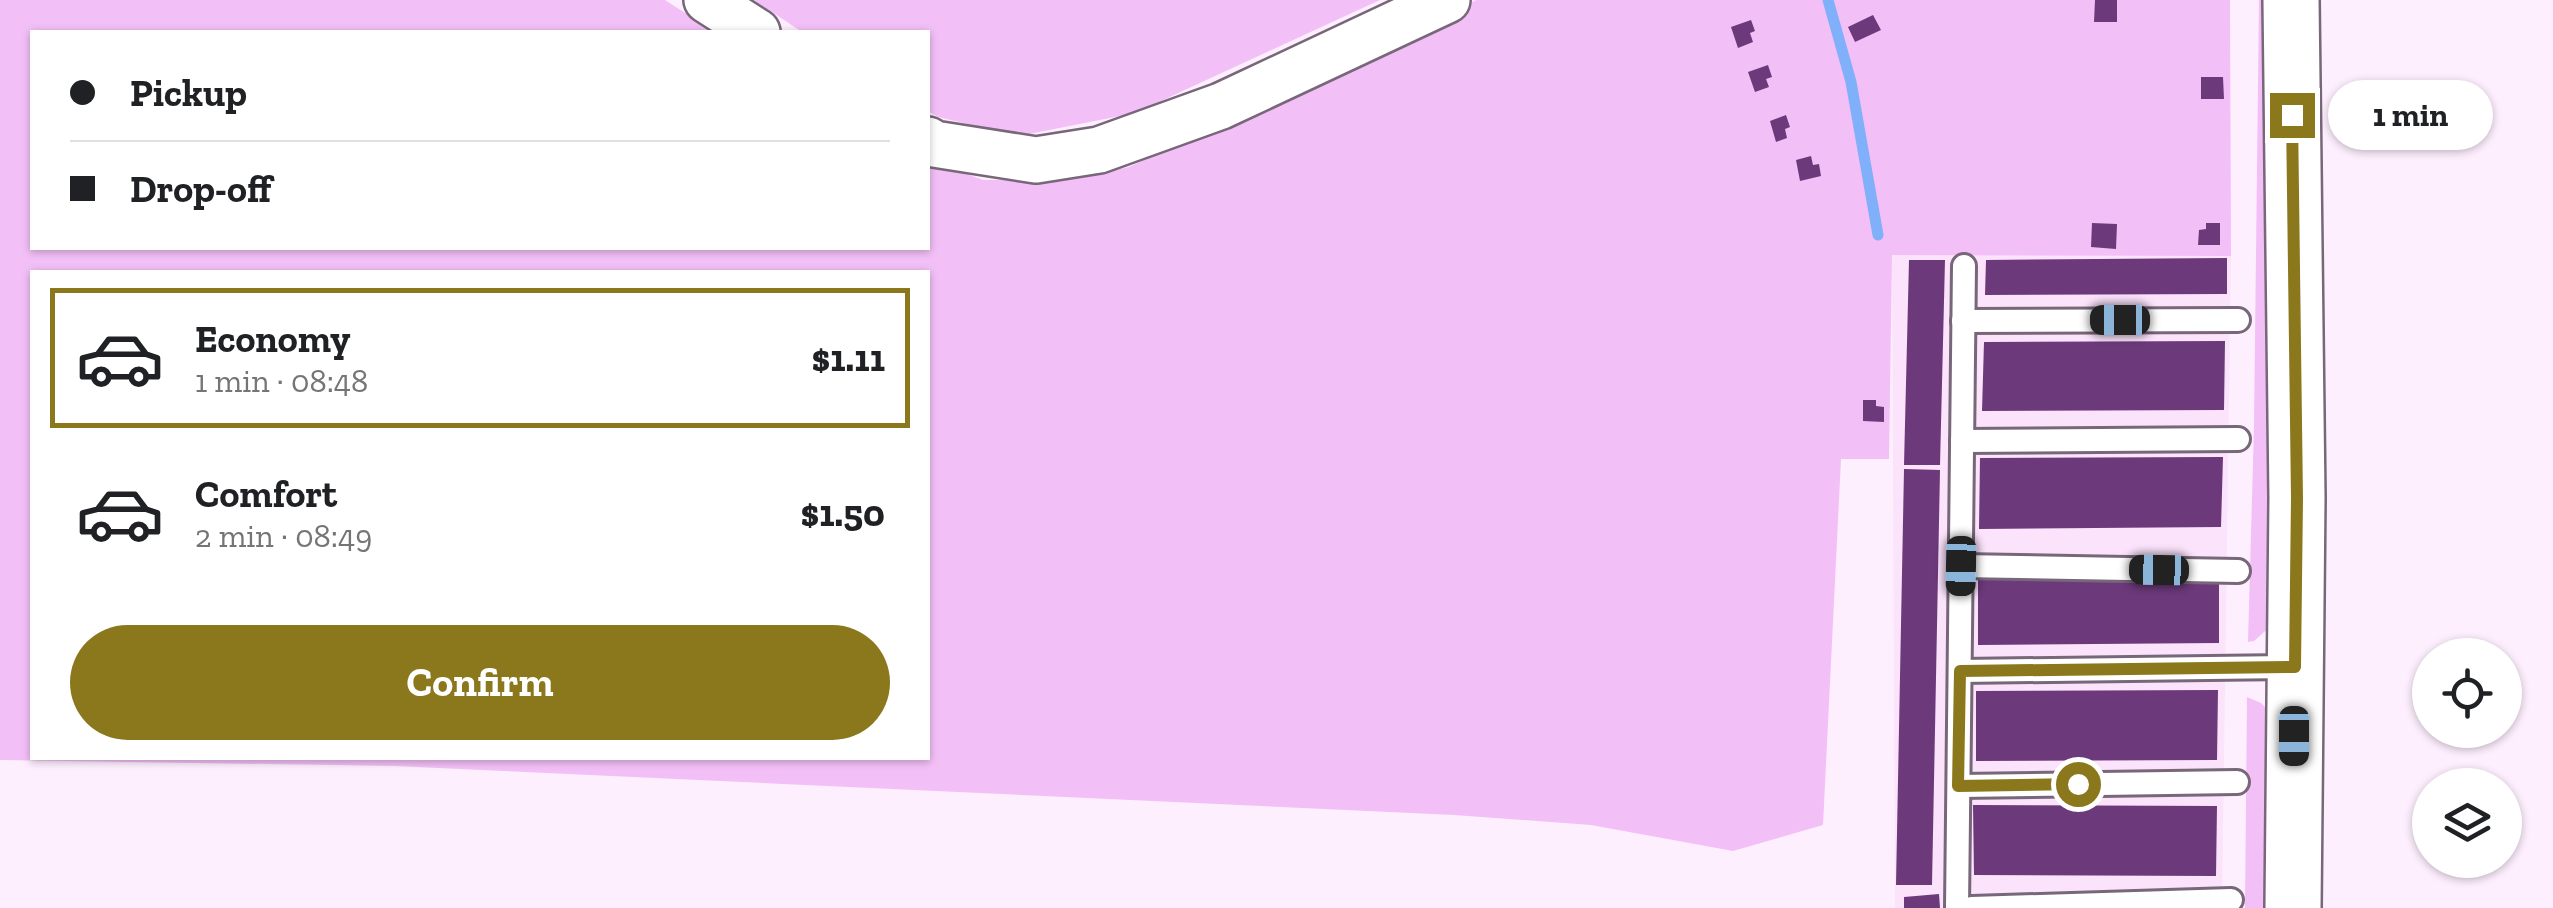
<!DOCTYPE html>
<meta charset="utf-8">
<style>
:root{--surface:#fff;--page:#f2f2f2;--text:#202124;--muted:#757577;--line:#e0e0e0;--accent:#8c781c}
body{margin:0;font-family:"Zilla Slab",serif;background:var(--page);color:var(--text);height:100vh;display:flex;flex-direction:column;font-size:38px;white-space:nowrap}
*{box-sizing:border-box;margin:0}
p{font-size:32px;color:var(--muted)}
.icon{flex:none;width:55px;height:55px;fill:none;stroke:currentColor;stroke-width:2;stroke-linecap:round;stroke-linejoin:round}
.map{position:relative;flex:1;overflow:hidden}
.sheet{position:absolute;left:30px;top:270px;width:900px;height:490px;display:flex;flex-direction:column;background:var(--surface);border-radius:0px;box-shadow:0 2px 8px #0004}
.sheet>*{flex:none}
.guide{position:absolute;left:30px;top:30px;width:900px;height:220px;border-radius:0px;box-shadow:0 2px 8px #0004;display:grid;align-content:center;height:220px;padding:0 40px;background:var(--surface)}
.fabs{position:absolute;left:2412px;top:638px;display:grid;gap:20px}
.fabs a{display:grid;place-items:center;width:110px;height:110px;border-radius:50%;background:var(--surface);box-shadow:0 2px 8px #0004;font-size:50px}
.end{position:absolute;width:45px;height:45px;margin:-22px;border:12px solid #8c781c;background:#fff;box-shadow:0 0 0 5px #fff}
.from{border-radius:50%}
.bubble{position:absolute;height:70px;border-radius:35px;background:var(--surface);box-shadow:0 2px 8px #0004;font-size:32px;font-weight:700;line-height:70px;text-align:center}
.car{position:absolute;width:30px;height:60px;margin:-30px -15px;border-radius:12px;box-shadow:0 0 8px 2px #0007;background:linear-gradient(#222 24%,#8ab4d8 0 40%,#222 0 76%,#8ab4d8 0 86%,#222 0)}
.guide b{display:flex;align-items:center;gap:35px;height:95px;font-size:38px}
.guide b+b{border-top:2px solid var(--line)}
.guide i{width:25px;height:25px;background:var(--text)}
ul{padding:18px 0 0;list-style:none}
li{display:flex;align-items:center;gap:30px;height:140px;margin:0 20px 15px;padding:0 20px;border:5px solid transparent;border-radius:0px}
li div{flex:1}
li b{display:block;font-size:38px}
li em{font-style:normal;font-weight:700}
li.selected{border-color:var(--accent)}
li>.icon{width:90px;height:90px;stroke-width:1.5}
.cta{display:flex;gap:20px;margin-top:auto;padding:20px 40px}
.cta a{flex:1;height:115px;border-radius:60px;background:var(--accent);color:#fff;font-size:40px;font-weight:700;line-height:115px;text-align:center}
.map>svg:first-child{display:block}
.built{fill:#fbe3fc}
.green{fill:#f3bff7;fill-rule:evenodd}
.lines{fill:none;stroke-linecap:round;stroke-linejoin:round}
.stream{stroke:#81b0fa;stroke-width:11}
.building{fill:#6c397b}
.lane-casing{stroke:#776779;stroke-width:28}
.street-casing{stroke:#776779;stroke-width:50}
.secondary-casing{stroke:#776779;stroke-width:60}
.lane{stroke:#fff;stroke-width:22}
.street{stroke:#fff;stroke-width:45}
.secondary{stroke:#fff;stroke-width:55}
.route{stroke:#8c781c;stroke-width:12}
</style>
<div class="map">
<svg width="2553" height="908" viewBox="0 0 2553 908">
<rect width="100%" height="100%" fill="#feeffe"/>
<!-- built -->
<path class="built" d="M1892 254 2231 256 2222 908H1895Z"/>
<!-- green -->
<g class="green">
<path d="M0 0H665L715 32H32V248H928V160L983 180H1068L1129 167 1358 64 1476 0H2230L2231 256 1892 255 1889 459H1841L1823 825 1733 851 1591 825 1454 815 395 766 0 760ZM32 272H928V758H32Z"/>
<path d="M754 0H1380L1135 113 1019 136 938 117 928 111V32H802Z"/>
<path d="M2259 0H2272L2273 624 2254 641 2248 642 2254 426Z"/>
<path d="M2247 697 2261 703 2268 710 2277 908H2245Z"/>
</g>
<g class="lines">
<!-- stream -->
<path class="stream" d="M1828 0 1851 82 1878 235"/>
</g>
<!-- building -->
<g class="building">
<path d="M2095 0H2117V22H2094Z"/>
<path d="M1873 15 1881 30 1855 42 1848 27Z"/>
<path d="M1751 20 1755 31 1750 33 1753 42 1738 48 1731 27Z"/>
<path d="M1768 65 1772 77 1766 79 1769 87 1755 92 1748 72Z"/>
<path d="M2201 77H2223L2224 99H2201Z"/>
<path d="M1786 115 1790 127 1785 129 1787 138 1776 142 1770 121Z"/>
<path d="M1811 156 1813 165 1819 164 1821 176 1800 181 1796 160Z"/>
<path d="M2092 223 2117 224 2116 249 2091 247Z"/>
<path d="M2206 223H2220V245H2198L2199 230 2206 229Z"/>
<path d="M2227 258V294L1985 295 1986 260Z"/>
<path d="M1909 260H1945L1940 465H1904Z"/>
<path d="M2225 341 2224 410 1982 411 1984 342Z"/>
<path d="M1863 400H1876V406L1884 407V422L1863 421Z"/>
<path d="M2223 457 2221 527 1979 529 1980 458Z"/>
<path d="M1904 469 1940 470 1932 885H1896Z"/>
<path d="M2219 574V643L1978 645V575Z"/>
<path d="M2218 690 2217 760 1976 761V691Z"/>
<path d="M1973 805 2217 806 2216 876 1974 875Z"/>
<path d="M1939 894 1940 908H1904V897Z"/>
</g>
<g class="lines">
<!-- lane casing -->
<g class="lane-casing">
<g id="lane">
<path d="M1963 321 2238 320"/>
<path d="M1962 441 2238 439"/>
<path d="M1961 566 2238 571"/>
<path d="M1960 671 2295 667"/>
<path d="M1959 786 2237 782"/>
<path d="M1957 908 1964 266"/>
<path d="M1972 908 2231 900"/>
</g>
</g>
<!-- street casing -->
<g class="street-casing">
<g id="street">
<path d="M707 0 757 32"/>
<path d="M928 140 934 144 1036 160 1099 150 1221 106 1447 0"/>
</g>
</g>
<!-- secondary casing -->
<g class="secondary-casing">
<path id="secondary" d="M2291 0 2297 498 2293 908"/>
</g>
<!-- lane -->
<use href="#lane" class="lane"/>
<!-- street -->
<use href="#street" class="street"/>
<!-- secondary -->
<use href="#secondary" class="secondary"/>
</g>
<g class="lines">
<!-- route -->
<path class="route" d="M2078 784 1958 786 1960 671 2295 667 2297 498 2292 115"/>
</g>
</svg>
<div class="fabs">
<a><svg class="icon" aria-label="locate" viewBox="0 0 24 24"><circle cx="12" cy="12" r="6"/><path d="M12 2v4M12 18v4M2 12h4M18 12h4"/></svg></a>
<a><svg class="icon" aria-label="layers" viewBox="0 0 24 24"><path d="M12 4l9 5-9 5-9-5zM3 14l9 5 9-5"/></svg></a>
</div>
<i class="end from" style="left:2078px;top:784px"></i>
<i class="end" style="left:2292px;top:115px"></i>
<div class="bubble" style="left:2328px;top:80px;width:165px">1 min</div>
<i class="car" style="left:2120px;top:320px;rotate:270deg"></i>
<i class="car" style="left:1961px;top:566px;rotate:181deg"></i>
<i class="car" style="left:2159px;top:570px;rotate:271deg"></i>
<i class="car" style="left:2294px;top:736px;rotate:180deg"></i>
<div class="guide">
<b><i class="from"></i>Pickup</b>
<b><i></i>Drop-off</b>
</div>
<section class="sheet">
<ul>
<li class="selected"><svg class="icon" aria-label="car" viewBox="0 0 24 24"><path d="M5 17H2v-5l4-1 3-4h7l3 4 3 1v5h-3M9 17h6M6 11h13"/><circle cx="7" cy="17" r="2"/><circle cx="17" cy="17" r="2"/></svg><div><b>Economy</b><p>1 min · 08:48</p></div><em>$1.11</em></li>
<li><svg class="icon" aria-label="car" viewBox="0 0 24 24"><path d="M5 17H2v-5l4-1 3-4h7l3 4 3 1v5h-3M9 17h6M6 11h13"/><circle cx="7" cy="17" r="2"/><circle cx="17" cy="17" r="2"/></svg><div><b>Comfort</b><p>2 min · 08:49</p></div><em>$1.50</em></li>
</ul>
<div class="cta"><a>Confirm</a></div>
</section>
</div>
